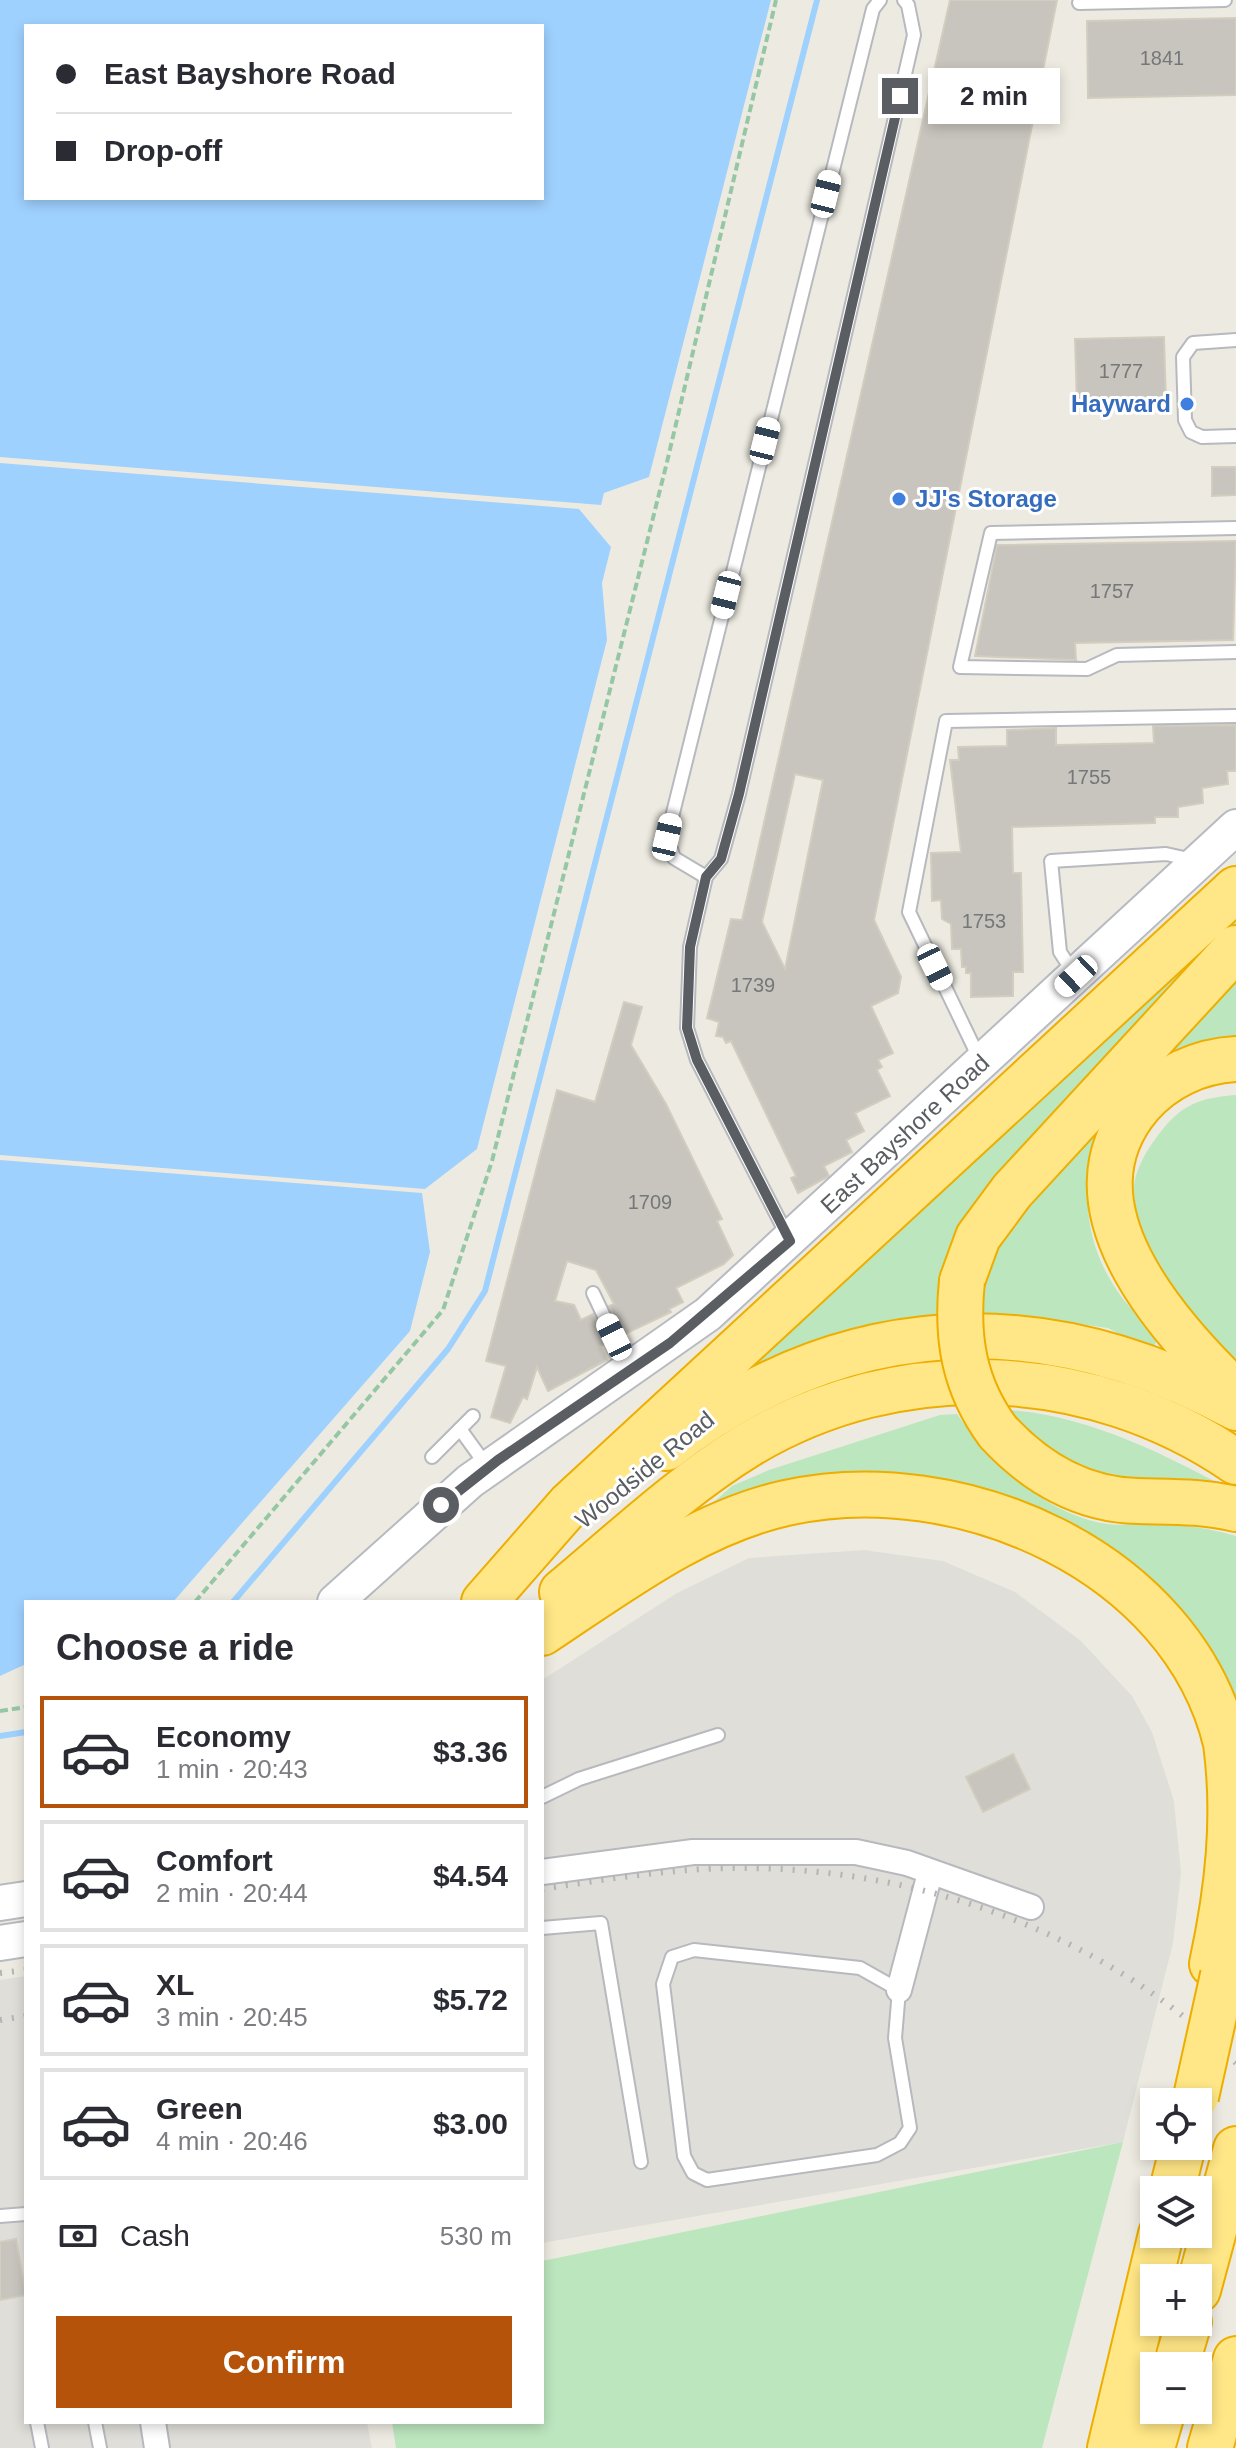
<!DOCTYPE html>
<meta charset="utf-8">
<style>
:root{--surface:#fff;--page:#f7f7f7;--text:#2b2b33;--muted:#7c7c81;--line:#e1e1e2;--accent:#b45309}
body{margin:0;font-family:Helvetica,sans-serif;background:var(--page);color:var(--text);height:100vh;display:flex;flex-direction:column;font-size:30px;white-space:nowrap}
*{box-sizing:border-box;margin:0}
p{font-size:26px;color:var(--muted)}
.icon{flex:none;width:44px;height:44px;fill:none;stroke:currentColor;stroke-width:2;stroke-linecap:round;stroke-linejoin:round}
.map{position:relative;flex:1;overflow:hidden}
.side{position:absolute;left:24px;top:1600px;width:520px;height:824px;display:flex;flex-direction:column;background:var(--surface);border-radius:0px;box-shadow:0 4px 12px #0003}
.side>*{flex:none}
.banner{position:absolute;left:24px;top:24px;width:520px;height:176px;border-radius:0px;box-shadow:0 4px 12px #0003;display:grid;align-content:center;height:176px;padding:0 32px;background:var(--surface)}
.fabs{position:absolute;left:1140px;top:2088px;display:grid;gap:16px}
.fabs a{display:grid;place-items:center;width:72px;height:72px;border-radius:0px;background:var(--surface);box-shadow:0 4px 12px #0003;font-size:40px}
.end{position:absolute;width:36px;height:36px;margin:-18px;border:10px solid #5a5d62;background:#fff;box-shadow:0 0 0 4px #fff}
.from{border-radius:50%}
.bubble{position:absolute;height:56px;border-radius:0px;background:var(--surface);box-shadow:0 4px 12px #0003;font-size:26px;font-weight:800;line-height:56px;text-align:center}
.car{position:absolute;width:24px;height:48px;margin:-24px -12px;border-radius:10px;box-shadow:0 0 6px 2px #0007;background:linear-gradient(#fff 24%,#345 0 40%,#fff 0 76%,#345 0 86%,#fff 0)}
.banner b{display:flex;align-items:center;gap:28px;height:76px;font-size:30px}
.banner b+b{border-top:2px solid var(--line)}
.banner i{width:20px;height:20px;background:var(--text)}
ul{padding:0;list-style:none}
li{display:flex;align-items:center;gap:24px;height:112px;margin:0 16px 12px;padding:0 16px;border:4px solid var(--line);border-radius:0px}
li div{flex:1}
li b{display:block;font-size:30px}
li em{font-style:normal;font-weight:800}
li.active{border-color:var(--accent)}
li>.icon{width:72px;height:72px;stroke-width:1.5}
h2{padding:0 32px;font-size:36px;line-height:96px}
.pay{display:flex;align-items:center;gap:20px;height:88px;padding:0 32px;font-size:30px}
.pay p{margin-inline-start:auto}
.cta{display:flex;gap:16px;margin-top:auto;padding:16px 32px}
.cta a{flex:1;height:92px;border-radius:0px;background:var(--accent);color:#fff;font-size:32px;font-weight:800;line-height:92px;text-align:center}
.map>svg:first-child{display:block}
.industrial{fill:#e0ded9}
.green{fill:#bce6be}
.water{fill:#9fd1ff;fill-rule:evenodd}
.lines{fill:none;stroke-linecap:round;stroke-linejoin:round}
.stream{stroke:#9fd1ff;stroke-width:6}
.building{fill:#c8c5be;stroke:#d2cdbf;stroke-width:2;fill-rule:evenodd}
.lane-casing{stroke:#b7b9be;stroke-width:16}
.street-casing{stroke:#b7b9be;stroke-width:28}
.secondary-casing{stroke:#b7bac0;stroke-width:38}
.highway-casing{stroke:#eeae00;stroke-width:48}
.path{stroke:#95c7a5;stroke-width:4;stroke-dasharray:8 4;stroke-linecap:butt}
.lane{stroke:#fff;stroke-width:12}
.street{stroke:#fff;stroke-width:24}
.secondary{stroke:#fff;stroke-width:34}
.highway{stroke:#ffe686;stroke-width:44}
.rail{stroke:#b3b4b4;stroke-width:6;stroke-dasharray:2 10;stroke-linecap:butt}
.highway-bridge-casing{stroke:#eeae00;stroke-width:48;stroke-linecap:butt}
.highway-bridge{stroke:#ffe686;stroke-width:44}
.route{stroke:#5a5d62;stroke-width:10}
.shop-dot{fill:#3f7fe0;stroke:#fff;stroke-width:3}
.labels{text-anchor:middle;stroke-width:6;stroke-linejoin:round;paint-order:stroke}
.number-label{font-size:20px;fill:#767779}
.shop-label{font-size:24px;font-weight:bold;fill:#366cbe;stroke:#fff;text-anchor:end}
.street-label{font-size:24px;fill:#5a5d62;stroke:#fff}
</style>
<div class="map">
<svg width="1236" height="2448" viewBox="0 0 1236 2448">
<rect width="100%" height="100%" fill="#edebe1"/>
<!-- industrial -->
<g class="industrial">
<path d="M864 1550 943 1561 1015 1592 1080 1640 1132 1696 1152 1732 1174 1801 1181 1873 1173 1943 1123 2142 542 2243V1680L677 1593 749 1558Z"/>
<path d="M26 1976V2422H367L372 2448H0V1980Z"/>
</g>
<!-- green -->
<g class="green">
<path d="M1236 908V934L941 1320 859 1326 809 1343 752 1377 744 1366Z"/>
<path d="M1236 969V1045L1145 1076Z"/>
<path d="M1236 1095V1366C1195 1318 1136 1256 1134 1189 1134 1171 1148 1148 1159 1134 1182 1104 1199 1098 1236 1095Z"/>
<path d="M1114 1104C1081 1163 1077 1228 1114 1286 1126 1305 1144 1322 1158 1339L1151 1352 1108 1328 1045 1319 974 1323 986 1246Z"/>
<path d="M993 1409C1080 1411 1161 1452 1236 1493L1103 1492Z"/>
<path d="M957 1414C993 1464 1043 1513 1107 1524 1121 1526 1137 1523 1151 1523 1179 1524 1209 1528 1236 1536V1725L1053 1521 987 1489 901 1483 707 1508 732 1486 769 1470 940 1415Z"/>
<path d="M1123 2142 1042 2448H396L392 2422H542V2261Z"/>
</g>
<!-- water -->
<g class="water">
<path d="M0 0H771L649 477 604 493 601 505 0 457ZM26 26H542V198H26Z"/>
<path d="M0 463 579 509 611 547 602 583 607 640 477 1149 425 1189 0 1155Z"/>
<path d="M0 1160 422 1193 430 1252 410 1331 173 1602H26V1664L0 1676Z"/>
</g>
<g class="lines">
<!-- stream -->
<g class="stream">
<path d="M233 1602 448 1349 485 1291 817 0"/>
<path d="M0 1736 26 1732"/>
</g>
</g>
<!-- building -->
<g class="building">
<path d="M950 0H1057L874 920 901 977 898 993 871 1006 893 1053 878 1060 882 1067 877 1070 890 1096 855 1113 864 1131 846 1140 852 1152 824 1166 829 1176 798 1193 791 1178 796 1176 731 1041 726 1043 723 1037 716 1036 719 1022 707 1018 731 919 742 920ZM795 774 823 780 785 969 762 922Z"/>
<path d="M1236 18V95L1088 98 1087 21Z"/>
<path d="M1164 337 1166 403 1077 405 1075 339Z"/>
<path d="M1212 467H1236V495L1212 496Z"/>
<path d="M1236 541 1233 640 1075 643 1076 660 975 656 997 545Z"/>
<path d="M1236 725V771H1227L1228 784 1202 788 1203 803 1178 807V817H1155V823L1012 827 1013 873H1021L1023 972H1013V996L971 997V973H966V967H962L961 949H952L951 924 942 919 941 900 932 901 931 853 961 852 950 760H959L958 747 1007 746V730L1056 728V745L1154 743 1153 726Z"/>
<path d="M624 1002 642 1007 631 1045 666 1104 722 1219 717 1221 733 1255 724 1264 676 1288 683 1302 669 1309 671 1312 623 1335 609 1306 614 1304 596 1270 567 1261 555 1301 574 1305 581 1320 593 1314 607 1343 600 1346 607 1360 548 1391 537 1367 527 1399 523 1397 510 1423 491 1417 506 1366 486 1361 557 1090 595 1102Z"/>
<path d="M1013 1754 1030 1789 983 1812 966 1777Z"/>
<path d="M16 2239 26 2295 0 2300V2242Z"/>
</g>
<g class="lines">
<!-- lane casing -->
<g class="lane-casing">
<g id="lane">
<path d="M1079 3 1225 0"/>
<path d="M1236 340 1193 343 1183 357 1185 420 1191 432 1202 437 1236 436"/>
<path d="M1236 528 991 533 960 667 1087 669 1117 655 1236 652"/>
<path d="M706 877 674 858 667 837 873 9 880 0"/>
<path d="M1075 975 1060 952 1051 861 1166 854 1193 860"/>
<path d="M980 1060 909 912 946 721 1236 716"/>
<path d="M788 1237 697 1060 687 1028 690 947 706 877 721 859 739 794 914 35 908 5 904 0"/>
<path d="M593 1293 629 1369"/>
<path d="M460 1429 473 1416"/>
<path d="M432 1457 460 1429 486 1465"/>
<path d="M542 1797 579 1779 718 1735"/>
<path d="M542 1928 601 1923 641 2162"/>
<path d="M694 1950 860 1968 899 1990 895 2038 910 2128 900 2143 877 2155 707 2180 693 2173 684 2156 663 1984 672 1957Z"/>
<path d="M0 2216 26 2214"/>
<path d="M37 2422 42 2448"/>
<path d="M95 2422 100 2448"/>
</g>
</g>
<!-- street casing -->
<g class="street-casing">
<g id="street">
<path d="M542 1872 693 1852H856L907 1863 1031 1907"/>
<path d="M899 1990 930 1873"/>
<path d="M153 2422 157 2448"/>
</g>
</g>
<!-- secondary casing -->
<g class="secondary-casing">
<g id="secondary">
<path d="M335 1602 470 1481 708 1314 1236 827"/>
<path d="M0 1903 26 1899"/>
<path d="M0 1943 26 1939"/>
</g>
</g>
<!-- highway casing -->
<g class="highway-casing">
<g id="highway">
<path d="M1236 1059C1199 1061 1164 1077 1140 1105 1056 1204 1166 1324 1236 1393"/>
<path d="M962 1281 978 1237 1012 1191 1236 948"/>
<path d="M998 1432C1035 1472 1082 1500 1138 1501 1172 1502 1202 1501 1236 1509"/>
<path d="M666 1448C843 1312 1041 1302 1236 1408"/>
<path d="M562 1592C622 1542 681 1486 748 1445 899 1354 1091 1363 1236 1462"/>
<path d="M484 1602 569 1505 1236 889"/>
<path d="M542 1633C618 1583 696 1523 786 1503 959 1464 1182 1561 1226 1743 1236 1818 1228 1890 1212 1964"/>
<path d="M1172 2190 1183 2146"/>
<path d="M1198 2290 1236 2149"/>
<path d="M1176 2366 1189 2322"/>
<path d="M1110 2448 1161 2234"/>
<path d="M1152 2448 1163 2410"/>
<path d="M1210 2448 1236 2359"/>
</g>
</g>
<!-- path -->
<g class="path">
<path d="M195 1602 443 1310 492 1161 667 462 776 0"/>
<path d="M0 1711 26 1707"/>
</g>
<!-- lane -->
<use href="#lane" class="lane"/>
<!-- street -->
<use href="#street" class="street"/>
<!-- secondary -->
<use href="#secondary" class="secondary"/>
<!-- highway -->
<use href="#highway" class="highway"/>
<!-- rail -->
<g class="rail">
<path d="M542 1889C608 1879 674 1868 741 1868 922 1868 1106 1934 1236 2063"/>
<path d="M0 1973 26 1970"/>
<path d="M0 2020 26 2016"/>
</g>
<!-- highway-bridge casing -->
<g class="highway-bridge-casing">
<g id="highway-bridge">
<path d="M962 1281C956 1338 964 1386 998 1432"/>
<path d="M1196 2097 1223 1975"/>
</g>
</g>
<!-- highway-bridge -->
<use href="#highway-bridge" class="highway-bridge"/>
</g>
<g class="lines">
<!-- route -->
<path class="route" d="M441 1505 498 1460 670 1343 790 1241 697 1060 687 1028 690 947 706 877 721 859 739 794 900 96"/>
</g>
<!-- markers -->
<g class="shop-dot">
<circle cx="1187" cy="404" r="8"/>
<circle cx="899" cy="499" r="8"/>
</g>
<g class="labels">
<!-- number labels -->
<g class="number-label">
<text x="1162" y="65">1841</text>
<text x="1121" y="378">1777</text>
<text x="1112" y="598">1757</text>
<text x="1089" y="784">1755</text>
<text x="984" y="928">1753</text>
<text x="753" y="992">1739</text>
<text x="650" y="1209">1709</text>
</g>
<!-- shop labels -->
<g class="shop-label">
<text x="1171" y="412">Hayward</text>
<text x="915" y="507" text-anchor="start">JJ's Storage</text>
</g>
<!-- street labels -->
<g class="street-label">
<text transform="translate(905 1134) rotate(-43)" y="8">East Bayshore Road</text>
<text transform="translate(645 1470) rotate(-39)" y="8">Woodside Road</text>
</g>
</g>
</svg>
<div class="fabs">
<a><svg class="icon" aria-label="locate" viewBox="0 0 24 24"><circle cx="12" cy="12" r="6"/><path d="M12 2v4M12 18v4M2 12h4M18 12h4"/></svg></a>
<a><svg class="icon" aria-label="layers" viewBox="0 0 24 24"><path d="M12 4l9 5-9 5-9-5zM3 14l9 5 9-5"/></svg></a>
<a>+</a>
<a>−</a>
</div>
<i class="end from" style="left:441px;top:1505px"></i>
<i class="end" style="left:900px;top:96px"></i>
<div class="bubble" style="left:928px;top:68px;width:132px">2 min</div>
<i class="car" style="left:826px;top:194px;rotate:14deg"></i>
<i class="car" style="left:765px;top:441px;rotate:14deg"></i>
<i class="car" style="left:726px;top:595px;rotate:194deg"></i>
<i class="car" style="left:667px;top:837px;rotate:13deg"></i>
<i class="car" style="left:935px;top:967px;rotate:154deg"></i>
<i class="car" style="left:1076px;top:976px;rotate:227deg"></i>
<i class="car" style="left:614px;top:1337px;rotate:334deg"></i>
<div class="banner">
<b><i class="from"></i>East Bayshore Road</b>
<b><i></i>Drop-off</b>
</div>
<section class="side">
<h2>Choose a ride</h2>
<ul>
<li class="active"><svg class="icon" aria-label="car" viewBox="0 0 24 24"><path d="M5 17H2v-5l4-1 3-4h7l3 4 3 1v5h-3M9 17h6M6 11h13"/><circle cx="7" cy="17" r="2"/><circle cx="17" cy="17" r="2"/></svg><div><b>Economy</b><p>1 min · 20:43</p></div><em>$3.36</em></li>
<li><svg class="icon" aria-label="car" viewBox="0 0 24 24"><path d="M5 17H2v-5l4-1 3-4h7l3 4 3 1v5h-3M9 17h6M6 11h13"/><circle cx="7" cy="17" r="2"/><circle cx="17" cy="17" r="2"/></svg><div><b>Comfort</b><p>2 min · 20:44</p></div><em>$4.54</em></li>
<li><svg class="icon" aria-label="car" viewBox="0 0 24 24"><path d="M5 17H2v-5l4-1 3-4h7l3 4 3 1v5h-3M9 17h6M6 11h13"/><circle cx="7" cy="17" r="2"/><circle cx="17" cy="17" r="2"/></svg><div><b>XL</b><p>3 min · 20:45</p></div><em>$5.72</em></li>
<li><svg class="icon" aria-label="car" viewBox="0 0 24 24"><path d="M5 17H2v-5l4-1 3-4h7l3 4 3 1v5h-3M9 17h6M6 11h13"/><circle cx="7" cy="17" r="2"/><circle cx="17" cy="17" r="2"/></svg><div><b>Green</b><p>4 min · 20:46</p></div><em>$3.00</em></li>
</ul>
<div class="pay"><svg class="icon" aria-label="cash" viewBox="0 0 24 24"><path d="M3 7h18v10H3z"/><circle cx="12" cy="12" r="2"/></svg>Cash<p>530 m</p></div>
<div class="cta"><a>Confirm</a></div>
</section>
</div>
